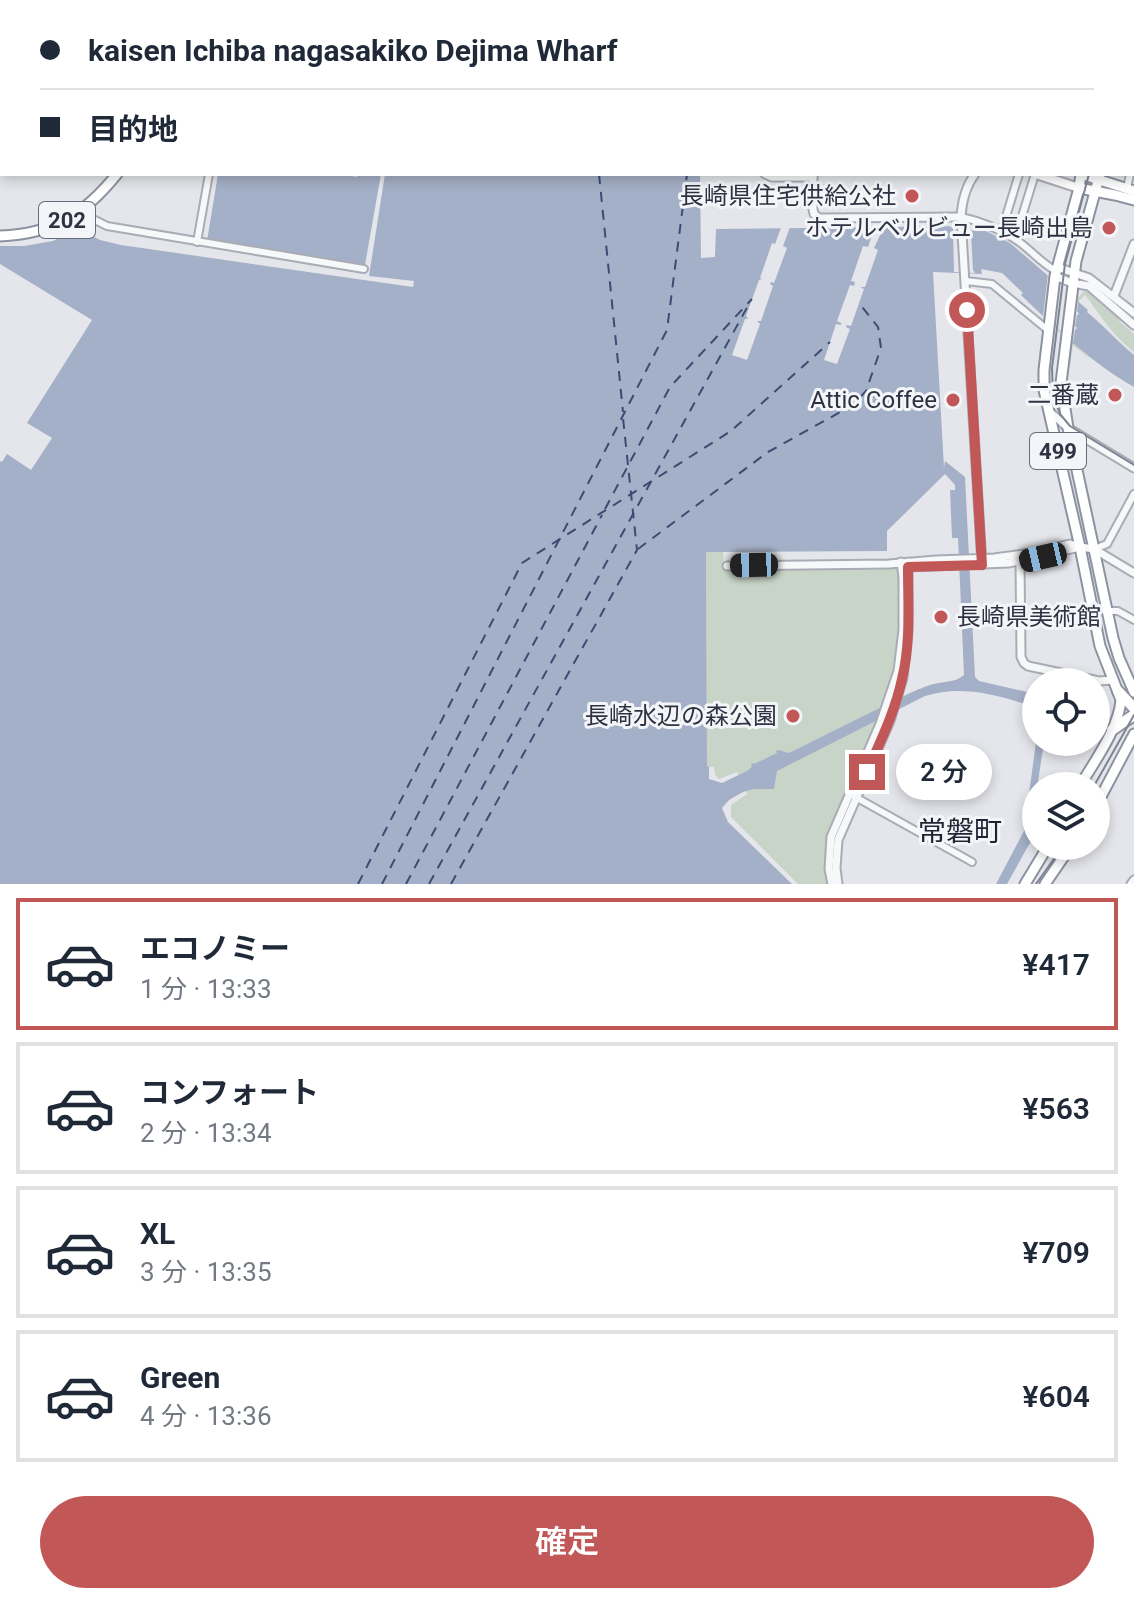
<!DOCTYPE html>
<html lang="ja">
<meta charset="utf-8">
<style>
:root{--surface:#fff;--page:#f6f6f7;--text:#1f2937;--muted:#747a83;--line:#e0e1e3;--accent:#c25758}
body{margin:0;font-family:Roboto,"Noto Sans JP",sans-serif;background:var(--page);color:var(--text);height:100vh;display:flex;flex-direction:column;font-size:30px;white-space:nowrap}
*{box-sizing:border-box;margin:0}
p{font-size:26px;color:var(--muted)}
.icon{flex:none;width:44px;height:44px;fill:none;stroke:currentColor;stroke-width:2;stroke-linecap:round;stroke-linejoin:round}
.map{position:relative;height:884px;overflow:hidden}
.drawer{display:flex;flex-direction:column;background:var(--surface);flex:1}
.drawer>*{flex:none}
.hud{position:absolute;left:0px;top:0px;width:1134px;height:176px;box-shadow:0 4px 12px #0003;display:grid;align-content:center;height:176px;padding:0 40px;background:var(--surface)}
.fabs{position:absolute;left:1022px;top:668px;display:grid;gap:16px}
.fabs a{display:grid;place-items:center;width:88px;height:88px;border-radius:50%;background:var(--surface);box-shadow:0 4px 12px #0003;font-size:40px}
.end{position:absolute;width:36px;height:36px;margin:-18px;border:10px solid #c25758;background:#fff;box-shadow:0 0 0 4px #fff}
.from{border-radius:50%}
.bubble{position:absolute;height:56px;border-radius:28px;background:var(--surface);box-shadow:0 4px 12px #0003;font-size:26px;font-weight:600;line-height:56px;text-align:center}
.car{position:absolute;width:24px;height:48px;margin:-24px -12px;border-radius:10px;box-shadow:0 0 6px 2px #0007;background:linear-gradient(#222 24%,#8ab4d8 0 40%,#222 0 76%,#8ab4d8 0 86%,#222 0)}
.hud b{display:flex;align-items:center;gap:28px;height:76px;font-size:30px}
.hud b+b{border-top:2px solid var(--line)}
.hud i{width:20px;height:20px;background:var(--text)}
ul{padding:14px 0 0;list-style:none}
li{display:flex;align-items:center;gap:24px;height:132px;margin:0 16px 12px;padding:0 24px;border:4px solid var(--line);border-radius:0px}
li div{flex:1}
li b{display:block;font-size:30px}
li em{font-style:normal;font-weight:600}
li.selected{border-color:var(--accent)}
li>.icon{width:72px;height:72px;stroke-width:1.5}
.action{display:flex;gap:16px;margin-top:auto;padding:16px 40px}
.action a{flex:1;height:92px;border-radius:48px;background:var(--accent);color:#fff;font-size:32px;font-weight:600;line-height:92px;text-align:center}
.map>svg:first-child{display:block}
.green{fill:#c8d4c7}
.water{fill:#a4b0c7;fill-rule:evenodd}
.pier{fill:#e5e6eb}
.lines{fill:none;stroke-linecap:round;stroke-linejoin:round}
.ferry{stroke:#3b4c72;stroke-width:2;stroke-dasharray:10 8;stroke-linecap:butt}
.minor-casing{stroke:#aaacb5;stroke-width:10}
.tertiary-casing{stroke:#aaacb5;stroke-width:11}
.secondary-casing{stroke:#aaacb5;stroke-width:12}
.trunk-casing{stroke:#8d92a0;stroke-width:13}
.motorway-casing{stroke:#8d92a0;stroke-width:14}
.minor{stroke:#f7f8f9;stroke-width:6}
.tertiary{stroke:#f7f8f9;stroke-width:7}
.secondary{stroke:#fff;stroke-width:8}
.trunk{stroke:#fff;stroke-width:9}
.motorway{stroke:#fff;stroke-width:10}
.tram{stroke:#7f8493;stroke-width:2}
.route{stroke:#c25758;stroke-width:10}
.poi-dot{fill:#c25758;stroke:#f4f5f8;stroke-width:3}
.labels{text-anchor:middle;stroke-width:6;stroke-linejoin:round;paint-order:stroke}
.shield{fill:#f4f5f8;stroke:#696c79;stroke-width:2}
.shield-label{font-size:22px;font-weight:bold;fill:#2e3242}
.poi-label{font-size:24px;fill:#2e3242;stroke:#f4f5f8;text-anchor:end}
.quarter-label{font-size:28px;fill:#1f2333;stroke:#f4f5f8}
</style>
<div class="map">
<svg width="1134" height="884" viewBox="0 0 1134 884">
<rect width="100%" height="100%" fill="#e5e6eb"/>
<!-- green -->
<g class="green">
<path d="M1088 290 1116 314 1120 322 1134 334V352C1114 337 1100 315 1085 295L1078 302 1073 343 1092 361 1073 345 1070 367 1068 363 1076 300 1084 291Z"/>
<path d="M723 551 724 568 892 565 899 572C899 605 901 639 894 671 880 730 846 784 827 842L825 863 829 884H798L731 817V805L747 794 737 772 719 779 715 775 714 767H707L706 552Z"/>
</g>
<!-- water -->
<g class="water">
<path d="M339 0H946V2H337Z"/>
<path d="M218 174H339L357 177 358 174H381L365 265 207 241Z"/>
<path d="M385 174H700L701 258 715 257 716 229 976 226 1010 243 1088 310 1087 312C1104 326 1117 341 1134 355V387C1093 364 1055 328 1021 295L1023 293 1002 273 981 269 982 274 933 272 944 468 945 461 965 477 975 677 979 681 1036 694V707C998 696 965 684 925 696L777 771 774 789H753L743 792 729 800 722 808 728 822 792 884H0V461L2 462 7 454 31 470 52 438 27 423 92 320 0 264V246H24L53 241 78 228 100 240 121 245 413 287 414 281 369 276ZM945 474 955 485V490H950L952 538H958L964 675C955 683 942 681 930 685 923 687 917 690 910 693L789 753 778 750 776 751 777 753 754 764 753 763 751 764 752 766 749 770 722 783 709 779V767L707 766 706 552 887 551V531Z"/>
<path d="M1036 742H1044L1033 815 1036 817V832L1007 884H996L1024 831Z"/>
</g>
<!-- pier -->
<g class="pier">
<path d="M874 223 884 227 874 248 878 250 865 287H860L864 289 851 326 847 325 846 327 850 329 837 364 824 360 836 324 841 325V323L837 321 850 285 854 286 855 282 851 281 863 246 868 247 873 233 871 232Z"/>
<path d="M782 225 790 227 783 246 787 248 774 283 771 282 770 284 773 286 761 321H757L760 324 747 360 732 355 745 319H748L746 316 759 280 762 279 760 278 772 243 775 244Z"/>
<path d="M950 226H975L971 232 973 270 975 273 954 272 953 229Z"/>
<path d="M1048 274 1078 302 1077 311 1079 314 1077 315 1075 326 1077 328 1075 330 1073 342 1043 316Z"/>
</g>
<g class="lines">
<!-- ferry -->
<g class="ferry">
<path d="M627 2 629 0"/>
<path d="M599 174 623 412"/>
<path d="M605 509 670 387 752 299"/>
<path d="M638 549 768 452 853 405 866 391 881 348 878 327 859 303"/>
<path d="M358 884 522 563 731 431 830 342"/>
<path d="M382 884 667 330 687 174"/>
<path d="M406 884 602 515"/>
<path d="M429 884 749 304"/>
<path d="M451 884 637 550 623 418"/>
</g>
<!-- minor casing -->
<g class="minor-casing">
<g id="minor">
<path d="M318 2 320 0"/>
<path d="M1060 2V0"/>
<path d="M1083 2 1084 0"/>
<path d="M1132 23H1134"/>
<path d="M1132 159 1134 146"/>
<path d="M1127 188 1130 174"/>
<path d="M79 212 107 226 364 269"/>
<path d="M961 217C980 221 999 229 1015 239 1030 249 1041 263 1056 271"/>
<path d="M1001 233 1019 174"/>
<path d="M1015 239 1035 174"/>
<path d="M197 242 209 174"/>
<path d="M966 281 992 284 1049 331"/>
<path d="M1094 549 1107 544 1134 494"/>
<path d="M1107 611H1118L1134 620"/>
<path d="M850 794 972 862"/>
</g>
</g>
<!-- tertiary casing -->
<g class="tertiary-casing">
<g id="tertiary">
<path d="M1132 100 1134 101"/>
<path d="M765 174 772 177H813"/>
<path d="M813 174V209L814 214 819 218 961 217"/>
<path d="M975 174C965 187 962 201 961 217L982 565"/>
<path d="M1057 267 1089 278 1134 313"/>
<path d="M1055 276 1072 283 1089 286 1134 325"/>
<path d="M1114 296 1134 244"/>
<path d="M1050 412 1068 428 1134 468"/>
<path d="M1020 562 1021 657 1024 663 1028 666 1099 681 1113 680"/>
<path d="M727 566 889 564 936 560 994 558 1032 553 1070 544 1080 547 1094 549 1134 573"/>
<path d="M906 567 1009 563 1080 547"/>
<path d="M832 884 829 869 831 837 880 724 898 671 903 630V577L901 562"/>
<path d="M838 884 836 868 838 840 890 721 903 678 908 631V562"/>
<path d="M1131 884 1134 880"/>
</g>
</g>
<!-- secondary casing -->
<g class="secondary-casing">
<g id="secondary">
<path d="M997 2V0"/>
<path d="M1011 2V0"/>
<path d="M1036 174 1079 188"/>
</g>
</g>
<!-- trunk casing -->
<g class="trunk-casing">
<g id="trunk">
<path d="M259 2 261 0"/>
<path d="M1105 2V0"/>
<path d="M1123 2V0"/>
<path d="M1081 174 1134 191"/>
<path d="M1100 174 1076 261 1061 383 1068 428 1113 638 1119 658 1134 692"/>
<path d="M1079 188 1115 195 1134 200"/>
<path d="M0 236C53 234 84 215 117 174"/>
<path d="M1080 786C1094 762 1119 728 1121 700L1100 646 1080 547 1044 390V370L1055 276 1079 188 1081 174"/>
<path d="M1096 806 1134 734"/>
<path d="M1025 884 1048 846"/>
<path d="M1045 884 1071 846"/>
</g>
</g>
<!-- motorway casing -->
<g class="motorway-casing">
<g id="motorway">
<path d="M1133 688 1134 689"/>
<path d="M1118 691 1134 708"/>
<path d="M1112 730 1134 715"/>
</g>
</g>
<!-- minor -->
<use href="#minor" class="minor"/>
<!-- tertiary -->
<use href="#tertiary" class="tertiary"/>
<!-- secondary -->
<use href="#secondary" class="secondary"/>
<!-- trunk -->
<use href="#trunk" class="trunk"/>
<!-- motorway -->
<use href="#motorway" class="motorway"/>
<!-- tram -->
<g class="tram">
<path d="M1112 2V0"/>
<path d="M1089 174 1065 264 1052 368 1053 396 1060 414 1070 426 1134 465"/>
<path d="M1094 786 1134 715"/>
<path d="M1036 884 1063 846"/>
</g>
</g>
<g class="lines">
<!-- route -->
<path class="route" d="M867 772C880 742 895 712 902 679 911 643 908 604 908 567L982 565 967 310"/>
</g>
<!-- markers -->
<g class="poi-dot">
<circle cx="912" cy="196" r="8"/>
<circle cx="1109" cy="228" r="8"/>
<circle cx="1115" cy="395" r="8"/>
<circle cx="953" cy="400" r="8"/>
<circle cx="941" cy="617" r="8"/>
<circle cx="793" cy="716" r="8"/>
</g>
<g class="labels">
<!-- shield labels -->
<g class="shield">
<rect x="39" y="202" width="56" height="36" rx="6"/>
<rect x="1030" y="433" width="56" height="36" rx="6"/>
</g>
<g class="shield-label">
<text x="67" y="228">202</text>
<text x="1058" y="459">499</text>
</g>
<!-- poi labels -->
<g class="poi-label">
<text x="896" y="204">長崎県住宅供給公社</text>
<text x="1093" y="236">ホテルベルビュー長崎出島</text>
<text x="1099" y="403">二番蔵</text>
<text x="937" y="408">Attic Coffee</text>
<text x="957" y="625" text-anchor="start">長崎県美術館</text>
<text x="777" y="724">長崎水辺の森公園</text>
</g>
<!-- quarter labels -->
<g class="quarter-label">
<text x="960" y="841">常磐町</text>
</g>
</g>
</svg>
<div class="fabs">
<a><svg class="icon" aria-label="locate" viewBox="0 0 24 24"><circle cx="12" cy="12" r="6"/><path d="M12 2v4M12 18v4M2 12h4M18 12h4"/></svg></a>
<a><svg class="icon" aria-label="layers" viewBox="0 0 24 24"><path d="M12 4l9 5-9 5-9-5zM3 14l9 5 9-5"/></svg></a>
</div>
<i class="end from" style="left:967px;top:310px"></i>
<i class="end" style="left:867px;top:772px"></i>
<div class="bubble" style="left:896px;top:744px;width:96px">2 分</div>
<i class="car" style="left:1043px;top:557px;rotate:257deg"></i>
<i class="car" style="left:754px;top:565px;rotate:269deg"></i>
<div class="hud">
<b><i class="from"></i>kaisen Ichiba nagasakiko Dejima Wharf</b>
<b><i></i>目的地</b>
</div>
</div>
<section class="drawer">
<ul>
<li class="selected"><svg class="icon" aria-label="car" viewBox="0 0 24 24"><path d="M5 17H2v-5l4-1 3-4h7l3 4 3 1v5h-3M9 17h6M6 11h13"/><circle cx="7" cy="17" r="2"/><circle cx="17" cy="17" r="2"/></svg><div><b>エコノミー</b><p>1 分 · 13:33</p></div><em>¥417</em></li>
<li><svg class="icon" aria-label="car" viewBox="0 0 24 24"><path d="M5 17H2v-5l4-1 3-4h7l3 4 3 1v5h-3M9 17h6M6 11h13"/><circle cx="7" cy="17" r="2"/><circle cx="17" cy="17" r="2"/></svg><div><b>コンフォート</b><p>2 分 · 13:34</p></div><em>¥563</em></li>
<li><svg class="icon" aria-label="car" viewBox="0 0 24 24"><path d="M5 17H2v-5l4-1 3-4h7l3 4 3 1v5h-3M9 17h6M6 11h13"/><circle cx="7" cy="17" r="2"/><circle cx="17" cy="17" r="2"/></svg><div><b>XL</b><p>3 分 · 13:35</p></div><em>¥709</em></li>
<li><svg class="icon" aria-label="car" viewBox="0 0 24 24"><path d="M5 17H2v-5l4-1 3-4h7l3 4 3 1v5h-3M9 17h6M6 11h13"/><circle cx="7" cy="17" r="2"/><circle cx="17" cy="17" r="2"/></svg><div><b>Green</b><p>4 分 · 13:36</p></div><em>¥604</em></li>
</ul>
<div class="action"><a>確定</a></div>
</section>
